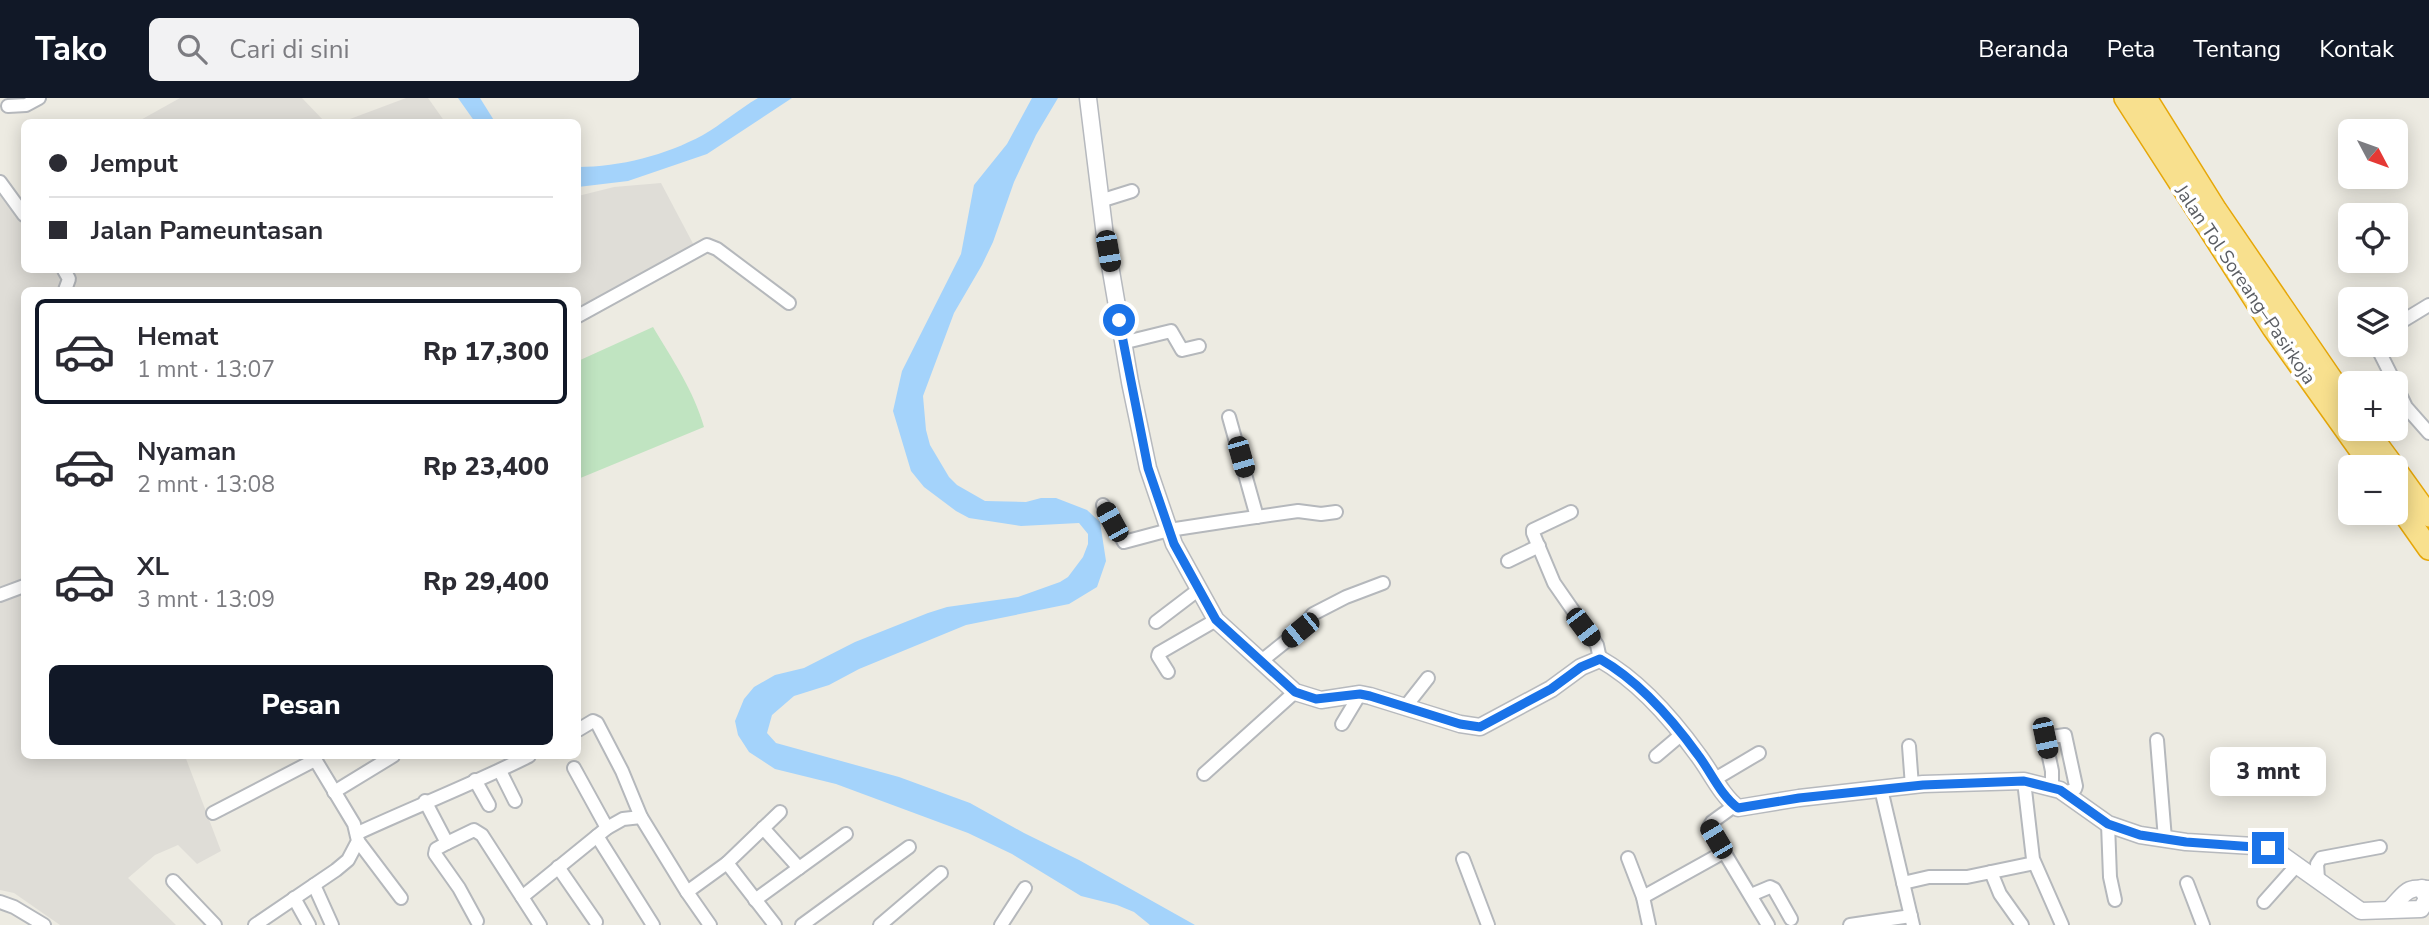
<!DOCTYPE html>
<html lang="id">
<meta charset="utf-8">
<style>
:root{--surface:#fff;--page:#f2f2f3;--text:#2b2b33;--muted:#7c7c81;--line:#e1e1e2;--accent:#111827}
body{margin:0;font-family:"Nunito Sans",sans-serif;background:var(--page);color:var(--text);height:100vh;display:flex;flex-direction:column;font-size:26px;white-space:nowrap}
*{box-sizing:border-box;margin:0}
p{font-size:23px;color:var(--muted)}
.icon{flex:none;width:38px;height:38px;fill:none;stroke:currentColor;stroke-width:2;stroke-linecap:round;stroke-linejoin:round}
.map{position:relative;flex:1;overflow:hidden}
.drawer{position:absolute;left:21px;top:189px;width:560px;height:472px;display:flex;flex-direction:column;background:var(--surface);border-radius:10px;box-shadow:0 4px 18px #0003}
.drawer>*{flex:none}
.top-card{position:absolute;left:21px;top:21px;width:560px;height:154px;border-radius:10px;box-shadow:0 4px 18px #0003;display:grid;align-content:center;height:154px;padding:0 28px;background:var(--surface)}
.needle{width:46px;rotate:131deg}
.controls{position:absolute;left:2338px;top:21px;display:grid;gap:14px}
.controls a{display:grid;place-items:center;width:70px;height:70px;border-radius:10px;background:var(--surface);box-shadow:0 4px 18px #0003;font-size:35px}
.end{position:absolute;width:32px;height:32px;margin:-16px;border:9px solid #1a73e8;background:#fff;box-shadow:0 0 0 4px #fff}
.from{border-radius:50%}
.bubble{position:absolute;height:49px;border-radius:10px;background:var(--surface);box-shadow:0 4px 18px #0003;font-size:23px;font-weight:800;line-height:49px;text-align:center}
.car{position:absolute;width:21px;height:42px;margin:-21px -10px;border-radius:9px;box-shadow:0 0 5px 2px #0007;background:linear-gradient(#222 24%,#8ab4d8 0 40%,#222 0 76%,#8ab4d8 0 86%,#222 0)}
.top-card b{display:flex;align-items:center;gap:24px;height:66px;font-size:26px}
.top-card b+b{border-top:2px solid var(--line)}
.top-card i{width:18px;height:18px;background:var(--text)}
ul{padding:12px 0 0;list-style:none}
li{display:flex;align-items:center;gap:21px;height:105px;margin:0 14px 10px;padding:0 14px;border:4px solid transparent;border-radius:10px}
li div{flex:1}
li b{display:block;font-size:26px}
li em{font-style:normal;font-weight:800}
li.on{border-color:var(--accent)}
li>.icon{width:63px;height:63px;stroke-width:1.5}
.cta{display:flex;gap:14px;margin-top:auto;padding:14px 28px}
.cta a{flex:1;height:80px;border-radius:10px;background:var(--accent);color:#fff;font-size:28px;font-weight:800;line-height:80px;text-align:center}
header{display:flex;align-items:center;gap:42px;box-sizing:border-box;height:98px;padding:0 35px;background:var(--accent);color:#fff}
header strong{font-size:33px}
nav{display:flex;gap:38px;margin-inline-start:auto;font-size:24px}
.search{width:490px;height:63px;background:var(--page);display:flex;align-items:center;gap:18px;box-sizing:border-box;padding:0 24px;border-radius:10px;color:var(--muted);font-size:26px}
.map>svg:first-child{display:block}
.industrial{fill:#dfddd7}
.green{fill:#c0e4c1}
.water{fill:#a4d3fb}
.lines{fill:none;stroke-linecap:round;stroke-linejoin:round}
.street-casing{stroke:#b5b8bc;stroke-width:16}
.secondary-casing{stroke:#b6b9be;stroke-width:19}
.highway-casing{stroke:#e6a709;stroke-width:24}
.street{stroke:#fff;stroke-width:12}
.secondary{stroke:#fff;stroke-width:16}
.highway{stroke:#f8e08e;stroke-width:21}
.route{stroke:#1a73e8;stroke-width:9}
.labels{text-anchor:middle;stroke-width:7;stroke-linejoin:round;paint-order:stroke}
.street-label{font-size:19px;fill:#5b5e63;stroke:#fff}
</style>
<header>
<strong>Tako</strong>
<div class="search"><svg class="icon" aria-label="search" viewBox="0 0 24 24"><circle cx="10" cy="10" r="6"/><path d="M15 15l6 6"/></svg>Cari di sini</div>
<nav><a>Beranda</a><a>Peta</a><a>Tentang</a><a>Kontak</a></nav>
</header>
<div class="map">
<svg width="2429" height="827" viewBox="0 0 2429 827">
<rect width="100%" height="100%" fill="#edebe2"/>
<!-- industrial -->
<g class="industrial">
<path d="M180 0H302L325 24H137Z"/>
<path d="M406 0H428L445 24H342Z"/>
<path d="M661 85 698 155 578 224V192H24V658H185L221 753 197 766 178 747 155 757 128 780 176 827H60L14 795 0 792V90L24 109V172H578V98L614 89Z"/>
</g>
<!-- green -->
<path class="green" d="M653 229C672 261 694 293 704 329L578 381V263Z"/>
<!-- water -->
<g class="water">
<path d="M458 0H480L495 24H475Z"/>
<path d="M758 0H792L707 56 628 83 578 89V69C620 69 666 57 703 37 722 26 739 11 758 0Z"/>
<path d="M1032 0H1058L1036 37 1014 84 993 144 982 167 954 215 923 298 926 332 930 347 949 379 957 387 985 403 1026 404 1041 400H1056L1087 412 1100 424 1106 463 1097 489 1069 506 966 527 859 571 829 587 794 598 772 617 767 635 776 645 899 679 970 705 1024 735 1079 762 1195 827H1150L1134 814 1117 807 1081 798 1012 756 968 735 836 686 775 671 749 654 738 637 735 623 744 601 754 589 775 577 804 570 855 544 928 515 947 509 1018 499 1060 484 1068 479 1083 459 1088 446V436L1079 425 1021 428 969 420 956 413 924 389 911 373 893 313 902 273 961 156 974 87 1007 46Z"/>
</g>
<g class="lines">
<!-- street casing -->
<g class="street-casing">
<g id="street">
<path d="M8 8 26 7 39 0"/>
<path d="M0 84 24 117"/>
<path d="M1100 103 1132 93"/>
<path d="M64 172 69 181 65 192"/>
<path d="M2347 209 2350 213"/>
<path d="M578 218 707 147 717 151 789 205"/>
<path d="M2396 227 2429 207"/>
<path d="M1122 245 1171 233 1182 252 1199 248"/>
<path d="M2376 247 2395 285"/>
<path d="M2396 288 2406 309 2429 335"/>
<path d="M1229 319 1257 419"/>
<path d="M1103 407 1124 444 1169 432 1228 423 1298 413 1321 416 1336 414"/>
<path d="M1571 414 1533 432V435L1554 485 1597 547 1600 561"/>
<path d="M1508 463 1539 448"/>
<path d="M0 497 24 488"/>
<path d="M1156 524 1198 492"/>
<path d="M1260 564 1300 532 1313 516 1346 499 1383 485"/>
<path d="M1168 574 1158 558 1159 555 1216 522"/>
<path d="M1406 608 1428 580"/>
<path d="M1342 626 1360 596"/>
<path d="M2043 631 2052 673V689"/>
<path d="M578 632 593 623 597 625 622 673 641 719 687 794"/>
<path d="M2045 640 2065 637 2076 688 2075 691 2065 695"/>
<path d="M2157 642 2165 741"/>
<path d="M1909 648 1912 688"/>
<path d="M1656 658 1682 636"/>
<path d="M574 670 607 730"/>
<path d="M500 673 515 703"/>
<path d="M1204 676 1295 594"/>
<path d="M1715 681 1759 655"/>
<path d="M475 682 489 707"/>
<path d="M2024 683 2033 761 2062 827"/>
<path d="M1881 691 1913 827"/>
<path d="M334 694 393 658"/>
<path d="M425 703 447 745 474 732 482 737 540 827"/>
<path d="M1734 708 1712 724 1709 729 1768 827"/>
<path d="M213 715 315 662"/>
<path d="M2108 726 2110 779 2115 802"/>
<path d="M763 730 799 770"/>
<path d="M358 735C414 709 473 686 529 658"/>
<path d="M597 738 653 827"/>
<path d="M358 743 401 800"/>
<path d="M447 745 436 751 435 756 459 790 477 823"/>
<path d="M1628 760 1643 799 1649 827"/>
<path d="M1463 761 1488 827"/>
<path d="M558 769 596 824"/>
<path d="M1991 774 2000 796 2022 827"/>
<path d="M2318 781 2317 766 2321 760 2380 749"/>
<path d="M173 783 215 827"/>
<path d="M1903 785 1929 779H1967L2034 765"/>
<path d="M2187 785 2203 827"/>
<path d="M314 787 332 827"/>
<path d="M1751 797 1770 789 1774 791 1791 821"/>
<path d="M522 799 607 730 623 721 641 719"/>
<path d="M1643 799 1724 754"/>
<path d="M294 800 309 827"/>
<path d="M755 802 846 736"/>
<path d="M0 804 14 809 44 827"/>
<path d="M2264 804 2297 767"/>
<path d="M255 827 336 772 348 762 358 743 354 726 313 658"/>
<path d="M710 827 687 794 727 765"/>
<path d="M775 827 727 765 780 714"/>
<path d="M802 827 909 749"/>
<path d="M880 827 941 775"/>
<path d="M1001 827 1025 790"/>
<path d="M1850 827 1911 818"/>
</g>
</g>
<!-- secondary casing -->
<g class="secondary-casing">
<g id="secondary">
<path d="M1088 0 1105 138 1130 284 1148 370 1174 446 1216 522 1295 594 1321 602 1360 596 1370 598 1460 626 1480 629 1551 591 1581 569 1600 561C1639 583 1672 621 1698 657 1711 674 1721 697 1738 710L1799 700 1923 686 2024 683 2060 692 2108 726 2140 737 2186 744 2271 749 2361 813 2421 811 2427 801 2422 790"/>
<path d="M2390 811C2406 795 2405 788 2429 791"/>
</g>
</g>
<!-- highway casing -->
<g class="highway-casing">
<g id="highway">
<path d="M2125 0 2273 230 2372 369"/>
<path d="M2146 0 2216 112 2350 308"/>
<path d="M2366 331 2394 369"/>
<path d="M2396 372 2429 418"/>
<path d="M2396 404 2429 451"/>
</g>
</g>
<!-- street -->
<use href="#street" class="street"/>
<!-- secondary -->
<use href="#secondary" class="secondary"/>
<!-- highway -->
<use href="#highway" class="highway"/>
</g>
<g class="lines">
<!-- route -->
<path class="route" d="M1119 222 1148 370 1174 446 1216 522 1295 594 1316 601 1360 596 1370 598 1460 626 1480 629 1551 591 1581 569 1600 561C1639 583 1672 621 1698 657 1711 674 1721 698 1738 710L1799 700 1923 687 2024 683 2060 692 2108 726 2140 737 2186 744 2268 750"/>
</g>
<g class="labels">
<!-- street labels -->
<g class="street-label">
<text transform="translate(2246 186) rotate(56)" y="7">Jalan Tol Soreang–Pasirkoja</text>
</g>
</g>
</svg>
<div class="controls">
<a><svg class="needle" viewBox="-14 -14 28 28"><path d="M0-13l5 13h-10z" fill="#e53935"/><path d="M0 13l5-13h-10z" fill="#7c7c81"/></svg></a>
<a><svg class="icon" aria-label="locate" viewBox="0 0 24 24"><circle cx="12" cy="12" r="6"/><path d="M12 2v4M12 18v4M2 12h4M18 12h4"/></svg></a>
<a><svg class="icon" aria-label="layers" viewBox="0 0 24 24"><path d="M12 4l9 5-9 5-9-5zM3 14l9 5 9-5"/></svg></a>
<a>+</a>
<a>−</a>
</div>
<i class="end from" style="left:1119px;top:222px"></i>
<i class="end" style="left:2268px;top:750px"></i>
<div class="bubble" style="left:2210px;top:649px;width:116px">3 mnt</div>
<i class="car" style="left:1108px;top:153px;rotate:170deg"></i>
<i class="car" style="left:1241px;top:359px;rotate:164deg"></i>
<i class="car" style="left:1112px;top:424px;rotate:331deg"></i>
<i class="car" style="left:1583px;top:529px;rotate:143deg"></i>
<i class="car" style="left:1300px;top:532px;rotate:231deg"></i>
<i class="car" style="left:2045px;top:640px;rotate:168deg"></i>
<i class="car" style="left:1716px;top:741px;rotate:329deg"></i>
<div class="top-card">
<b><i class="from"></i>Jemput</b>
<b><i></i>Jalan Pameuntasan</b>
</div>
<section class="drawer">
<ul>
<li class="on"><svg class="icon" aria-label="car" viewBox="0 0 24 24"><path d="M5 17H2v-5l4-1 3-4h7l3 4 3 1v5h-3M9 17h6M6 11h13"/><circle cx="7" cy="17" r="2"/><circle cx="17" cy="17" r="2"/></svg><div><b>Hemat</b><p>1 mnt · 13:07</p></div><em>Rp 17,300</em></li>
<li><svg class="icon" aria-label="car" viewBox="0 0 24 24"><path d="M5 17H2v-5l4-1 3-4h7l3 4 3 1v5h-3M9 17h6M6 11h13"/><circle cx="7" cy="17" r="2"/><circle cx="17" cy="17" r="2"/></svg><div><b>Nyaman</b><p>2 mnt · 13:08</p></div><em>Rp 23,400</em></li>
<li><svg class="icon" aria-label="car" viewBox="0 0 24 24"><path d="M5 17H2v-5l4-1 3-4h7l3 4 3 1v5h-3M9 17h6M6 11h13"/><circle cx="7" cy="17" r="2"/><circle cx="17" cy="17" r="2"/></svg><div><b>XL</b><p>3 mnt · 13:09</p></div><em>Rp 29,400</em></li>
</ul>
<div class="cta"><a>Pesan</a></div>
</section>
</div>
